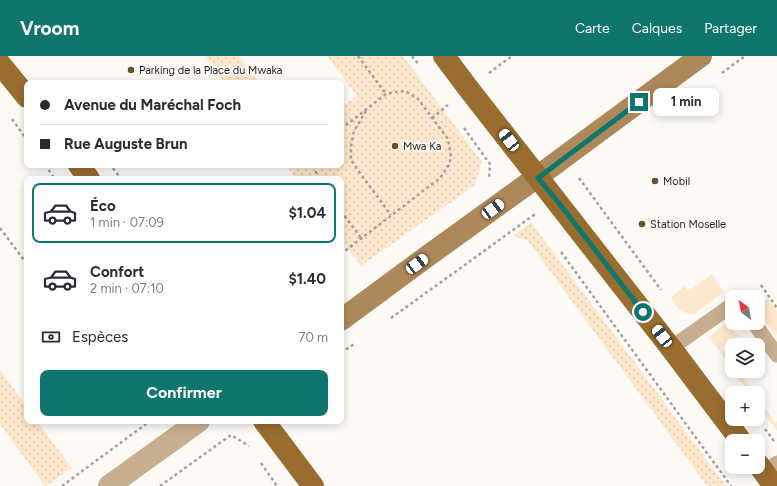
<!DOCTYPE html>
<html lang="fr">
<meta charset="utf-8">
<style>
:root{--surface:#fff;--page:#f7f7f7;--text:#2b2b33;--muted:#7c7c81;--line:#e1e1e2;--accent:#0f766e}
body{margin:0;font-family:Figtree,sans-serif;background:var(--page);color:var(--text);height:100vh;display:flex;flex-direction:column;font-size:15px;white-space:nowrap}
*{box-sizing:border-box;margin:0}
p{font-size:13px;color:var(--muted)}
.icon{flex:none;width:22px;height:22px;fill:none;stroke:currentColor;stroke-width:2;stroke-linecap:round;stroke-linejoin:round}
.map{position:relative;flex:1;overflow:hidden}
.details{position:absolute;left:24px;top:120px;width:320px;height:248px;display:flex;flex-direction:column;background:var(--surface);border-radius:8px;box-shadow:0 2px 10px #0003}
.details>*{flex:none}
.top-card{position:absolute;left:24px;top:24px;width:320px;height:88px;border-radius:8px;box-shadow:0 2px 10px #0003;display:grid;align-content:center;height:88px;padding:0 16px;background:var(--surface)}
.needle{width:26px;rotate:328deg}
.tools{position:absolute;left:725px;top:234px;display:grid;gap:8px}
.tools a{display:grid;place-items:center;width:40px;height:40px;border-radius:8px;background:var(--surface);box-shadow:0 2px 10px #0003;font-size:20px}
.end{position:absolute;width:18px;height:18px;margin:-9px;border:5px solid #0f766e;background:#fff;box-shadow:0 0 0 2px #fff}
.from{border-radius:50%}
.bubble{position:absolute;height:28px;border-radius:8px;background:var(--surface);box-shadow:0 2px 10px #0003;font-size:13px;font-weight:700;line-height:28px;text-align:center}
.car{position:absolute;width:12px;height:24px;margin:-12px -6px;border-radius:5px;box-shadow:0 0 3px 1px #0007;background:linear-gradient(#fff 24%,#345 0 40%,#fff 0 76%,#345 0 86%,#fff 0)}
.top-card b{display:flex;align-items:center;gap:14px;height:38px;font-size:15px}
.top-card b+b{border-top:1px solid var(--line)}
.top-card i{width:10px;height:10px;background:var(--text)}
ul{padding:7px 0 0;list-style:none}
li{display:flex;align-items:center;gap:12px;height:60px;margin:0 8px 6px;padding:0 8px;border:2px solid transparent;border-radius:8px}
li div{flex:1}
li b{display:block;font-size:15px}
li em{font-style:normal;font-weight:700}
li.on{border-color:var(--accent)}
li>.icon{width:36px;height:36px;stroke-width:1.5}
.pay{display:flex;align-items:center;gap:10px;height:44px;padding:0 16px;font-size:15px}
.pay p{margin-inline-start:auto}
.primary-button{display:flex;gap:8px;margin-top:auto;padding:8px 16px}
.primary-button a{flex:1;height:46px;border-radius:8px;background:var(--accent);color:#fff;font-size:16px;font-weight:700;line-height:46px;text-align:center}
header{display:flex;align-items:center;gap:24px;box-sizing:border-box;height:56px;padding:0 20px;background:var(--accent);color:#fff}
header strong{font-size:19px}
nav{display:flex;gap:22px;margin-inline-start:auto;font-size:14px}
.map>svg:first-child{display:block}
.grass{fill:url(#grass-dots)}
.garden{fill:#fee8cd}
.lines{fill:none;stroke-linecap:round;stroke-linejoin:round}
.path{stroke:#a29f9d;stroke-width:2.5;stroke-dasharray:3 3;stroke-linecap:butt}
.lane{stroke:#c7ae8f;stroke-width:15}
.street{stroke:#c7ae8f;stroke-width:22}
.secondary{stroke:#ad885a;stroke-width:22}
.primary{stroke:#996c30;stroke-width:22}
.route{stroke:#0f766e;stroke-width:5}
.poi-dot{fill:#6f4f25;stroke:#fdfaf6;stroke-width:1.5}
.labels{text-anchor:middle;stroke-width:3.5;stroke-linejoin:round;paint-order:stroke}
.poi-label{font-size:11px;fill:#211f1e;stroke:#fdfaf6;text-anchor:start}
</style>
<header>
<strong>Vroom</strong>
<nav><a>Carte</a><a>Calques</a><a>Partager</a></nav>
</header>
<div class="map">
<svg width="777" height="430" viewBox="0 0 777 430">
<defs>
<pattern id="grass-dots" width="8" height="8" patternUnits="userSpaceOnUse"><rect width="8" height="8" fill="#fee8cd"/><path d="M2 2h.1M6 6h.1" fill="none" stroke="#d9c7b0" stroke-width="1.8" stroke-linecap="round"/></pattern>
</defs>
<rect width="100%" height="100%" fill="#fdfaf6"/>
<!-- grass -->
<g class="grass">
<path d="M204 0H239L259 27H225Z"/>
<path d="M327 0H403L482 106 475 129 361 210 341 183V123H297L286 109H341V52L357 40Z"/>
<path d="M531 166 726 430H707L528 185 513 180Z"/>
<path d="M0 314 27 351V365H37L72 412 46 430H45L0 368Z"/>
</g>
<!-- garden -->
<g class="garden">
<path d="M712 218 724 236 694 258C679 257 679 253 671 241L685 230 689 235Z"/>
<path d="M767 242 777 255V278L775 279 759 257Z"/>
<path d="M725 268 740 279 722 292 732 306V313L709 281Z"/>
<path d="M733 315H738L754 337H749Z"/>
<path d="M758 343 775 366 777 365V375L758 349Z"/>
</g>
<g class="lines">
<!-- path -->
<g class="path">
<path d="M358 0 386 38"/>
<path d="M412 0 419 9"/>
<path d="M489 17 512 0"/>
<path d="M722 17 745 0"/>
<path d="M366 55 354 75 351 90V104L357 113 391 159"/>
<path d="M432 62 448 49"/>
<path d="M12 63 27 84"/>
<path d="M464 72 490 108 489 123"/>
<path d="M341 73 386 38 395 36 405 35 418 43 448 83 451 101 449 109 440 122 341 198"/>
<path d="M45 109 55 123"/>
<path d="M316 109V121L318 123"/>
<path d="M113 112 121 123"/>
<path d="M579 122 661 234"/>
<path d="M341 155 361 182"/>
<path d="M0 172 27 208"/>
<path d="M561 196 731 430"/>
<path d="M761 229 777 252"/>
<path d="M391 262 534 159V160"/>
<path d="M341 297 354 288"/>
<path d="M765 373 774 385"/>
<path d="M261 407 277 430"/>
<path d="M62 430 150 365"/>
<path d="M160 430 231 379 249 390"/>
</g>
<!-- lane -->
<g class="lane">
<path d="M754 267 777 299"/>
<path d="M671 292 732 249"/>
<path d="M764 417 777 407"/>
</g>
<!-- street -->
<path class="street" d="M109 430 199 365"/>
<!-- secondary -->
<path class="secondary" d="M341 264 429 199 537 121 701 0"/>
<!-- primary -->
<g class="primary">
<path d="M444 0 468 32 671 292 741 385"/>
<path d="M0 8 27 41"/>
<path d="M79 109 89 123"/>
<path d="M264 365 313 430"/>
<path d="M758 408 774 430"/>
</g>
</g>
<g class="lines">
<!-- route -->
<path class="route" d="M639 46 538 122 559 147 643 256"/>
</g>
<!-- markers -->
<g class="poi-dot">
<circle cx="131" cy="14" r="4"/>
<circle cx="395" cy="90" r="4"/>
<circle cx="655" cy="125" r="4"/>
<circle cx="642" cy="168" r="4"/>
</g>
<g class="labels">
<!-- poi labels -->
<g class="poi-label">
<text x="139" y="18">Parking de la Place du Mwaka</text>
<text x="403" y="94">Mwa Ka</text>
<text x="663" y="129">Mobil</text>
<text x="650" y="172">Station Moselle</text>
</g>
</g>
</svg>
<div class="tools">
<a><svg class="needle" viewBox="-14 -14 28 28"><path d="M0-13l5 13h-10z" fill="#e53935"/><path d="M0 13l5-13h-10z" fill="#7c7c81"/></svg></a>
<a><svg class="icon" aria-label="layers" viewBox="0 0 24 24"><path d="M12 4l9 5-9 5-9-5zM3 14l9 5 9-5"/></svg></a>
<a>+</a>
<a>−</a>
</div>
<i class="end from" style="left:643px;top:256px"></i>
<i class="end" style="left:639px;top:46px"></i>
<div class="bubble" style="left:653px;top:32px;width:66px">1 min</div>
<i class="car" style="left:509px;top:84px;rotate:322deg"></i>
<i class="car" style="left:493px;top:153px;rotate:54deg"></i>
<i class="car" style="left:417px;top:208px;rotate:53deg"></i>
<i class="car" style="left:662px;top:280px;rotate:322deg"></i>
<div class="top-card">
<b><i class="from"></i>Avenue du Maréchal Foch</b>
<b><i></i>Rue Auguste Brun</b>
</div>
<section class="details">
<ul>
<li class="on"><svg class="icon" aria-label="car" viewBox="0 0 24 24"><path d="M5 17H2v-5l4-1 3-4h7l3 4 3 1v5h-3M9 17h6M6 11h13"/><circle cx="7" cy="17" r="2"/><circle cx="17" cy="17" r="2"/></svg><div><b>Éco</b><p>1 min · 07:09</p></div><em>$1.04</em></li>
<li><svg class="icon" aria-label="car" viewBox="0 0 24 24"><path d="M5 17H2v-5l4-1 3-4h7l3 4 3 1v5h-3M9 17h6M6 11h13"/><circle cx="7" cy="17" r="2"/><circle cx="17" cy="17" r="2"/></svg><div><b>Confort</b><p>2 min · 07:10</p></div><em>$1.40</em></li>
</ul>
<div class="pay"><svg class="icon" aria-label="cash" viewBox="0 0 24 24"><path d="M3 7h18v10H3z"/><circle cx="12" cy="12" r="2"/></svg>Espèces<p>70 m</p></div>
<div class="primary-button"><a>Confirmer</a></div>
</section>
</div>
